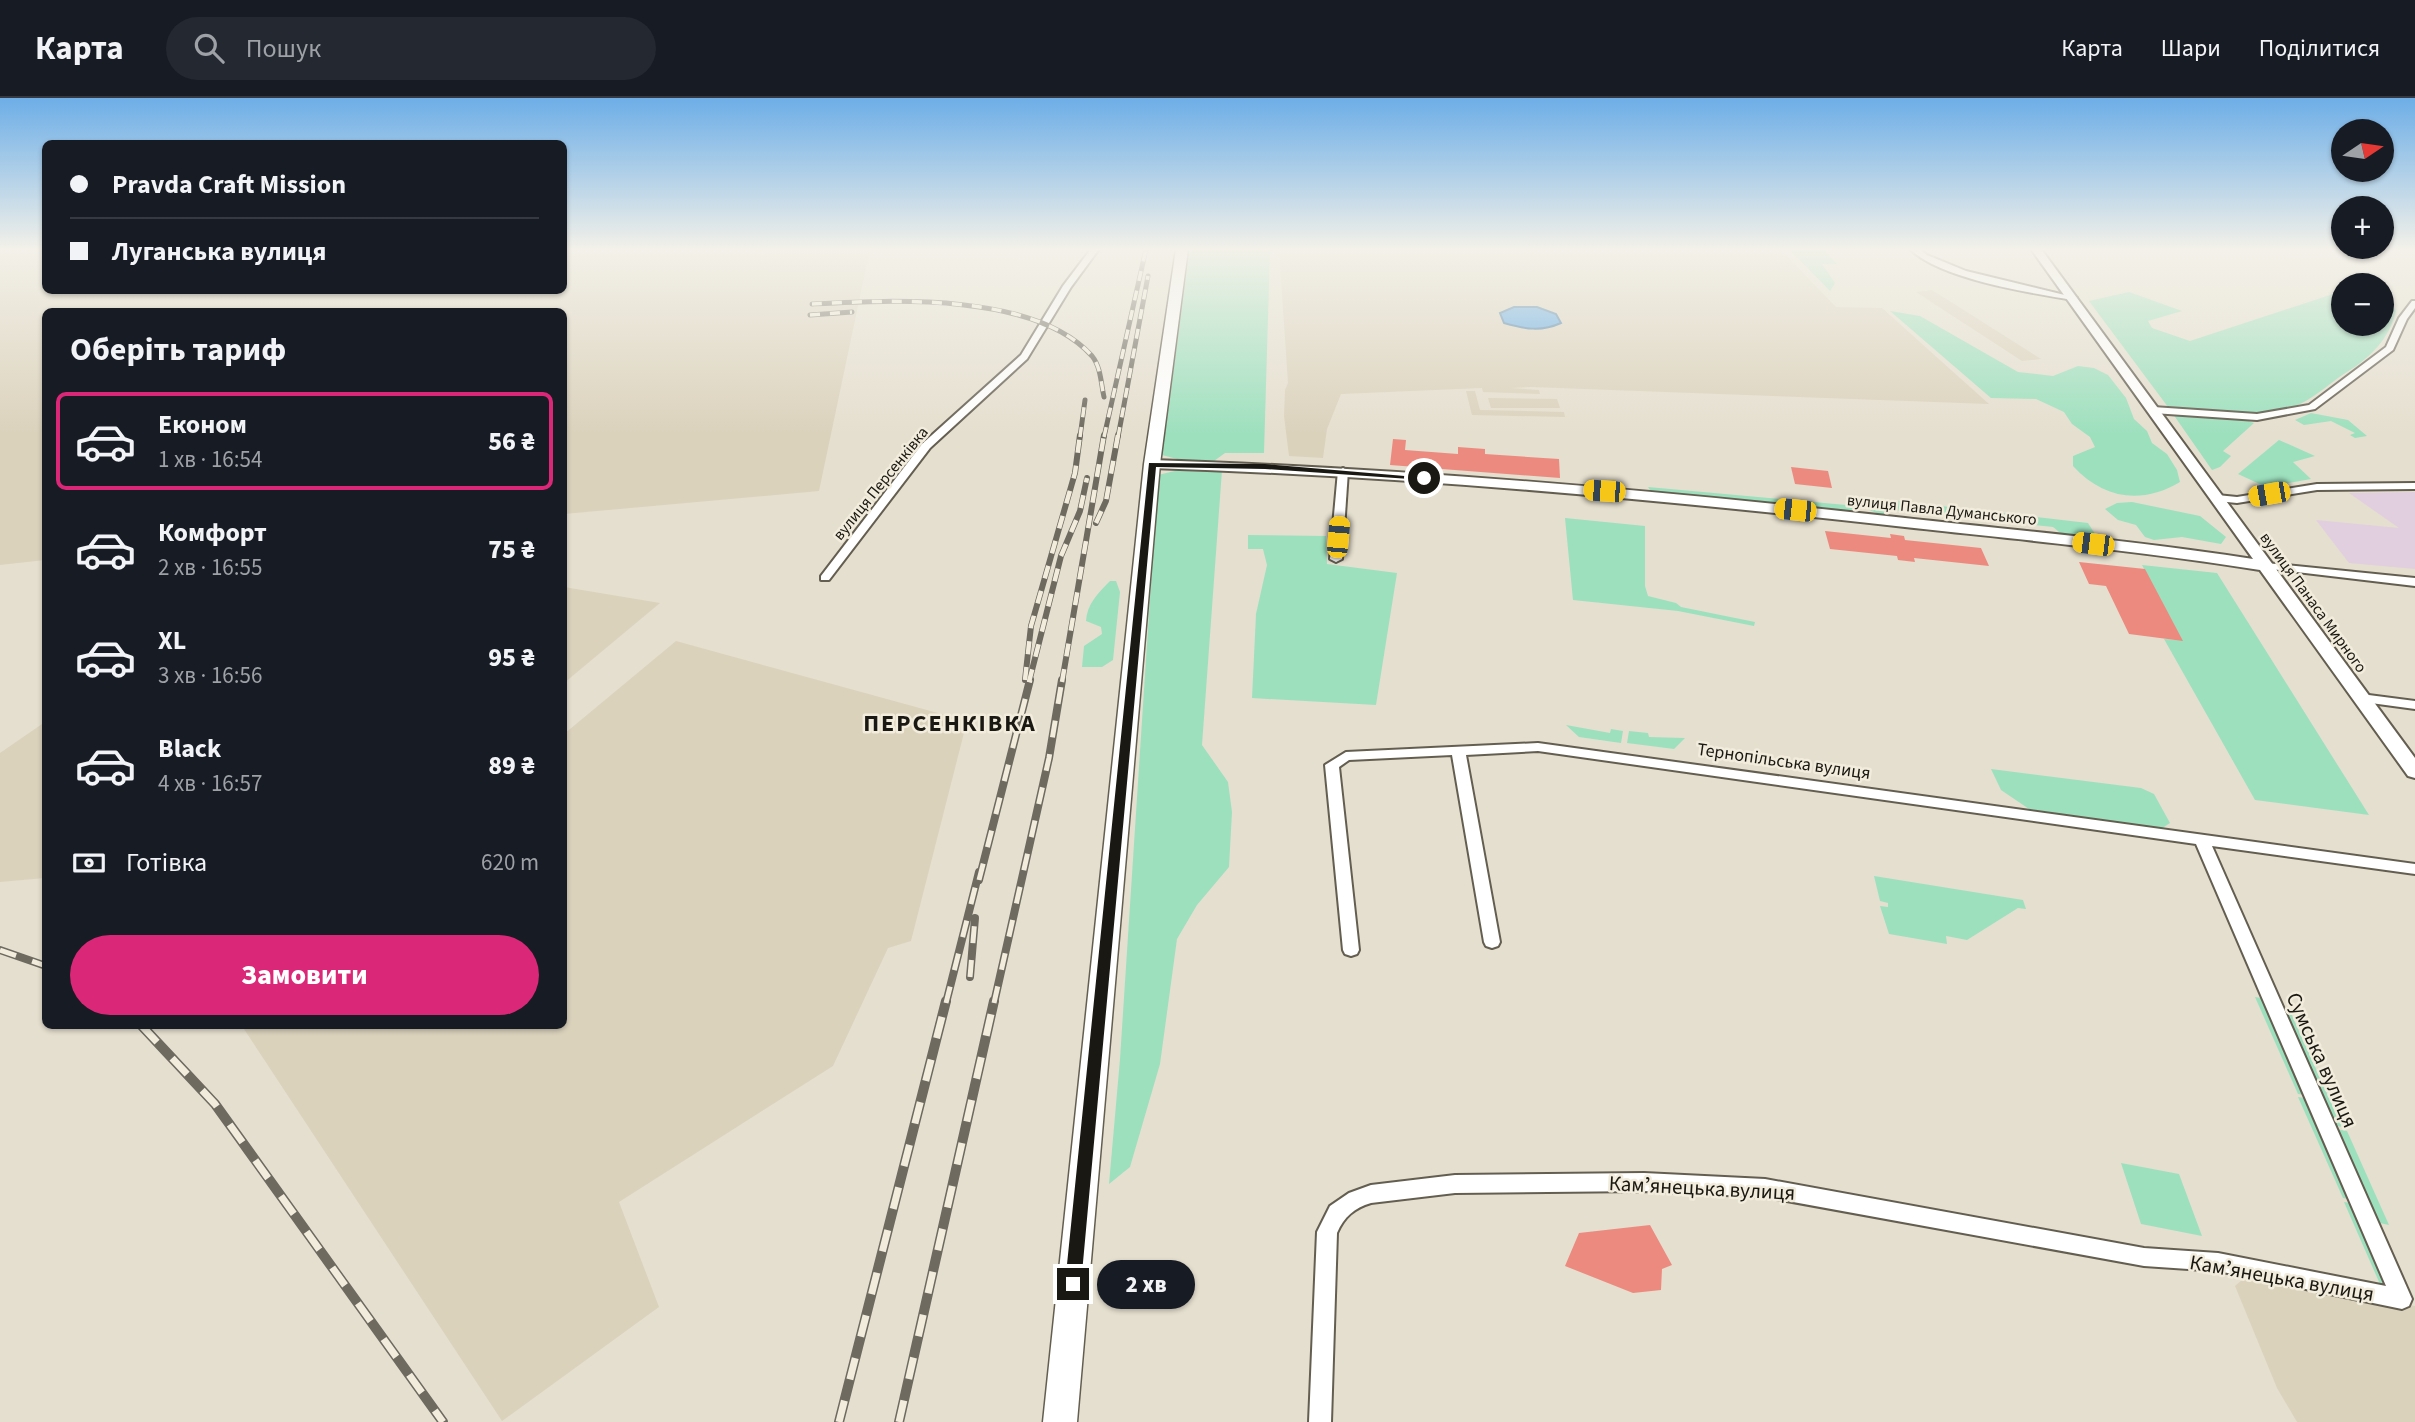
<!DOCTYPE html>
<html lang="uk">
<meta charset="utf-8">
<style>
:root{--surface:#171b24;--page:#242831;--text:#f1f3f6;--muted:#9ea1a6;--line:#363941;--accent:#db2777}
body{margin:0;font-family:"Source Sans 3",sans-serif;background:var(--page);color:var(--text);height:100vh;display:flex;flex-direction:column;font-size:26px;white-space:nowrap}
*{box-sizing:border-box;margin:0}
p{font-size:23px;color:var(--muted)}
.icon{flex:none;width:38px;height:38px;fill:none;stroke:currentColor;stroke-width:2;stroke-linecap:round;stroke-linejoin:round}
.map{position:relative;flex:1;overflow:hidden}
.drawer{position:absolute;left:42px;top:210px;width:525px;height:721px;display:flex;flex-direction:column;background:var(--surface);border-radius:10px;box-shadow:0 2px 5px #0004}
.drawer>*{flex:none}
.guide{position:absolute;left:42px;top:42px;width:525px;height:154px;border-radius:10px;box-shadow:0 2px 5px #0004;display:grid;align-content:center;height:154px;padding:0 28px;background:var(--surface)}
.needle{width:46px;rotate:77deg}
.controls{position:absolute;left:2331px;top:21px;display:grid;gap:14px}
.controls a{display:grid;place-items:center;width:63px;height:63px;border-radius:50%;background:var(--surface);box-shadow:0 2px 5px #0004;font-size:35px}
.end{position:absolute;width:32px;height:32px;margin:-16px;border:9px solid #1a1812;background:#fff;box-shadow:0 0 0 4px #fff}
.from{border-radius:50%}
.bubble{position:absolute;height:49px;border-radius:24px;background:var(--surface);box-shadow:0 2px 5px #0004;font-size:23px;font-weight:800;line-height:49px;text-align:center}
.car{position:absolute;width:21px;height:42px;margin:-21px -10px;border-radius:9px;box-shadow:0 0 5px 2px #0007;background:linear-gradient(#f5c518 24%,#345 0 40%,#f5c518 0 76%,#345 0 86%,#f5c518 0)}
.guide b{display:flex;align-items:center;gap:24px;height:66px;font-size:26px}
.guide b+b{border-top:2px solid var(--line)}
.guide i{width:18px;height:18px;background:var(--text)}
ul{padding:0;list-style:none}
li{display:flex;align-items:center;gap:21px;height:98px;margin:0 14px 10px;padding:0 14px;border:4px solid transparent;border-radius:10px}
li div{flex:1}
li b{display:block;font-size:26px}
li em{font-style:normal;font-weight:800}
li.active{border-color:var(--accent)}
li>.icon{width:63px;height:63px;stroke-width:1.5}
h2{padding:0 28px;font-size:32px;line-height:84px}
.pay{display:flex;align-items:center;gap:18px;height:77px;padding:0 28px;font-size:26px}
.pay p{margin-inline-start:auto}
.cta{display:flex;gap:14px;margin-top:auto;padding:14px 28px}
.cta a{flex:1;height:80px;border-radius:42px;background:var(--accent);color:#fff;font-size:28px;font-weight:800;line-height:80px;text-align:center}
header{display:flex;align-items:center;gap:42px;box-sizing:border-box;height:98px;padding:0 35px;background:var(--surface);border-bottom:2px solid var(--line)}
header strong{font-size:33px}
nav{display:flex;gap:38px;margin-inline-start:auto;font-size:24px}
.search{width:490px;height:63px;background:var(--page);display:flex;align-items:center;gap:18px;box-sizing:border-box;padding:0 24px;border-radius:38px;color:var(--muted);font-size:26px}
.map>svg:first-child{display:block}
.built{fill:#dbd2bc}
.education{fill:#e1cfdf}
.green{fill:#9de0be}
.water{fill:#55a5e6;stroke:#437ba6;stroke-width:2}
.building{fill:#ed8a7f}
.lines{fill:none;stroke-linecap:round;stroke-linejoin:round}
.minor-casing{stroke:#645e51;stroke-width:4}
.tertiary-casing{stroke:#645e51;stroke-width:4}
.secondary-casing{stroke:#645e51;stroke-width:3}
.minor{fill:#fff;fill-rule:evenodd}
.tertiary{fill:#fff;fill-rule:evenodd}
.secondary{fill:#fff;fill-rule:evenodd}
.rail-far3-casing{stroke:#6e6a60;stroke-width:5}
.rail-far2-casing{stroke:#6e6a60;stroke-width:6}
.rail-far1-casing{stroke:#6e6a60;stroke-width:8}
.rail-casing{stroke:#6e6a60;stroke-width:10}
.rail-far3{stroke:#f2ecdc;stroke-width:3.5;stroke-dasharray:10;stroke-linecap:butt}
.rail-far2{stroke:#f2ecdc;stroke-width:4.5;stroke-dasharray:13;stroke-linecap:butt}
.rail-far1{stroke:#f2ecdc;stroke-width:5;stroke-dasharray:17;stroke-linecap:butt}
.rail{stroke:#f2ecdc;stroke-width:7;stroke-dasharray:22;stroke-linecap:butt}
.route{fill:#1a1812}
.labels{text-anchor:middle;stroke-width:5;stroke-linejoin:round;paint-order:stroke}
.far-street-label{font-size:16px;fill:#1a1812;stroke:#f2ecdc}
.street-label{font-size:18px;fill:#1a1812;stroke:#f2ecdc}
.near-street-label{font-size:21px;fill:#1a1812;stroke:#f2ecdc}
.district-label{font-size:24px;font-weight:bold;letter-spacing:2px;fill:#1a1812;stroke:#f2ecdc}
</style>
<header>
<strong>Карта</strong>
<div class="search"><svg class="icon" aria-label="search" viewBox="0 0 24 24"><circle cx="10" cy="10" r="6"/><path d="M15 15l6 6"/></svg>Пошук</div>
<nav><a>Карта</a><a>Шари</a><a>Поділитися</a></nav>
</header>
<div class="map">
<svg width="2415" height="1324" viewBox="0 0 2415 1324">
<rect width="100%" height="100%" fill="#e5dfcf"/>
<!-- built -->
<g class="built">
<path d="M0 151H45L46 192H564V151H870L819 393 564 416V214H46L45 462 0 467Z"/>
<path d="M1279 151H1780L1836 209 1882 210 1989 306 1531 289 1511 290 1539 292 1540 296 1483 294 1482 290 1341 296 1327 331 1323 360 1289 358 1284 318 1285 292 1288 285Z"/>
<path d="M1932 192 2041 261 2022 263 1916 194Z"/>
<path d="M1466 293H1475L1480 312 1564 314 1565 319 1472 317Z"/>
<path d="M1488 300 1557 301 1560 310H1491Z"/>
<path d="M564 489 660 505 564 585Z"/>
<path d="M676 543 967 623 911 843 888 850 833 968 619 1104 659 1209 502 1323 242 928H564V636Z"/>
<path d="M45 624V780L0 784V655Z"/>
<path d="M2243 1181 2415 1208V1324H2297L2277 1290 2235 1188Z"/>
</g>
<!-- education -->
<path class="education" d="M2415 394V471L2349 465 2316 422 2399 430 2349 395Z"/>
<!-- green -->
<g class="green">
<path d="M1193 151H1270L1264 355H1225L1214 363 1181 362 1162 357 1189 157Z"/>
<path d="M1789 151H1823L1837 166H1822L1835 185 1830 193Z"/>
<path d="M2129 194 2182 213 2148 223 2152 230 2190 243 2333 196 2343 199V226H2382V204L2393 207 2396 213C2390 240 2370 260 2347 274 2332 283 2318 297 2302 305 2262 323 2210 312 2168 309L2089 203Z"/>
<path d="M1890 213 1920 218 2018 274 2053 278 2078 268 2094 270 2108 277 2126 300 2134 321 2147 333 2152 345 2167 356 2177 372 2180 384C2142 407 2103 401 2073 368V358L2095 349 2090 339 2072 326 2064 314 2036 301 1991 300Z"/>
<path d="M2311 315 2348 322 2367 338 2355 340 2350 337 2355 335 2331 323 2304 327 2295 322Z"/>
<path d="M2173 316 2240 320 2254 325 2223 353 2231 358 2220 369 2212 372Z"/>
<path d="M2279 342 2315 358 2293 364 2311 381 2266 389 2238 376Z"/>
<path d="M1187 370 1222 372 1202 647 1228 684 1232 714 1229 769 1197 807 1177 841 1160 966 1130 1069 1109 1086 1120 961 1158 377Z"/>
<path d="M1648 389 1857 408V410L1844 414 1652 395Z"/>
<path d="M1863 399 2088 425 2098 441 2064 438 2053 429 1891 412 1881 417 1865 410Z"/>
<path d="M2132 404 2200 418 2226 439 2221 446 2182 439 2154 442 2145 439 2136 427 2118 422 2105 411 2117 405Z"/>
<path d="M1565 420 1645 428V488L1648 498 1676 505 1681 509 1755 524 1754 528 1678 513 1573 502Z"/>
<path d="M1248 437 1326 438 1327 466 1397 475 1376 607 1252 600 1256 516 1267 467 1263 451H1248Z"/>
<path d="M2142 467 2217 475 2369 717 2255 702 2164 541 2182 542Z"/>
<path d="M1110 483H1116L1120 494 1113 562 1102 569H1082L1084 548 1102 536 1101 529 1086 523C1087 506 1098 495 1110 483Z"/>
<path d="M1566 627 1610 635 1611 631 1623 633 1621 645 1579 639Z"/>
<path d="M1629 633 1648 635 1649 639 1685 640 1674 651 1627 645Z"/>
<path d="M1991 671 2141 690 2154 696 2170 725 2161 731 2029 711 2001 692Z"/>
<path d="M1874 778 2023 802 2026 811 2018 810 1967 842 1946 838 1947 846 1889 836 1880 808 1888 809V805L1880 803Z"/>
<path d="M2255 899 2267 901 2311 998 2298 996Z"/>
<path d="M2277 911 2290 913 2342 1029 2327 1026Z"/>
<path d="M2298 999 2312 1001 2356 1103 2343 1100Z"/>
<path d="M2330 1030 2347 1033 2389 1127 2371 1123Z"/>
<path d="M2121 1065 2179 1076 2202 1138 2141 1126Z"/>
<path d="M2344 1104 2357 1106 2396 1195 2383 1193Z"/>
</g>
<!-- water -->
<path class="water" d="M1514 209H1537L1556 216 1561 225C1541 234 1525 231 1504 225L1500 215Z"/>
<!-- building -->
<g class="building">
<path d="M1393 341 1406 342 1405 352 1458 356V349L1485 351V356L1559 361 1560 380 1390 367Z"/>
<path d="M1791 369 1828 373 1832 390 1795 386Z"/>
<path d="M1825 433 1891 440 1890 436 1904 438 1905 442 1981 450 1989 468 1914 460 1915 464 1898 462 1897 458 1830 451Z"/>
<path d="M2079 464 2145 471 2183 543 2129 536 2106 488 2089 486Z"/>
<path d="M1650 1127 1672 1167 1662 1171 1661 1192 1633 1195 1565 1168 1579 1135Z"/>
</g>
<g class="lines">
<!-- minor casing -->
<g class="minor-casing">
<g id="minor">
<path d="M1091 151H1099L1071 189 1027 261 930 350 829 482H821V478L922 346 1021 257 1063 188Z"/>
<path d="M1910 151H1919L1927 157 1966 173 2077 200 2073 202C2031 195 1940 181 1910 151Z"/>
<path d="M2412 203H2415V210L2407 221 2393 252 2315 311 2257 322 2153 315 2148 312 2153 309 2257 316 2309 307 2386 249 2399 220Z"/>
<path d="M1343 370 1348 373 1342 461 1336 464 1330 461 1338 373Z"/>
<path d="M2415 385V391L2317 392 2237 405 2217 403 2212 400 2217 397 2237 399 2317 386Z"/>
<path d="M2266 465 2415 480V488L2262 470 2260 468Z"/>
<path d="M2361 596 2415 603V611L2356 603 2354 600Z"/>
<path d="M1538 645 2415 766V776L2212 748 2412 1201 2409 1208 2402 1211 2218 1173 2144 1168 1765 1099 1644 1093 1455 1095 1371 1105C1354 1110 1344 1119 1337 1135L1331 1324H1309L1317 1134 1330 1108 1349 1095 1371 1087 1455 1077 1644 1075 1765 1081 2144 1150 2218 1155 2386 1188 2196 746 1538 653 1466 657 1500 844 1498 848 1492 850 1486 848 1484 844 1452 657 1349 662 1339 669 1359 852 1357 856 1351 858 1345 856 1343 852 1325 667 1346 654Z"/>
</g>
</g>
<!-- tertiary casing -->
<g class="tertiary-casing">
<path id="tertiary" d="M2031 151H2041L2415 660V680L2408 678 2260 472C2142 453 2023 442 1905 429 1654 401 1404 378 1152 370L1145 366 1152 362C1404 370 1654 392 1905 420 2021 433 2137 443 2253 461Z"/>
</g>
<!-- secondary casing -->
<g class="secondary-casing">
<path id="secondary" d="M1176 151H1188L1160 366 1077 1324H1043L1144 366Z"/>
</g>
<!-- minor -->
<use href="#minor" class="minor"/>
<!-- tertiary -->
<use href="#tertiary" class="tertiary"/>
<!-- secondary -->
<use href="#secondary" class="secondary"/>
<!-- rail-far3 casing -->
<g class="rail-far3-casing">
<g id="rail-far3">
<path d="M812 206C891 202 1035 194 1092 258 1101 269 1101 286 1104 299"/>
<path d="M810 217 852 214"/>
<path d="M1080 339 1085 302"/>
<path d="M1104 339 1146 151"/>
<path d="M1118 339 1148 178"/>
</g>
</g>
<!-- rail-far2 casing -->
<g class="rail-far2-casing">
<g id="rail-far2">
<path d="M1096 425 1106 403 1118 337"/>
<path d="M1025 582 1031 528 1075 375 1080 337"/>
<path d="M1029 584 1061 458 1080 413 1087 380"/>
<path d="M1062 584 1104 337"/>
</g>
</g>
<!-- rail-far1 casing -->
<g class="rail-far1-casing">
<g id="rail-far1">
<path d="M979 782 1030 582"/>
<path d="M0 852 46 868"/>
<path d="M970 879 975 820"/>
<path d="M946 905 979 774"/>
<path d="M994 905 1049 660 1062 582"/>
</g>
</g>
<!-- rail casing -->
<g class="rail-casing">
<g id="rail">
<path d="M142 928 215 1006 443 1324"/>
<path d="M839 1324 946 903"/>
<path d="M899 1324 994 903"/>
</g>
</g>
<!-- rail-far3 -->
<use href="#rail-far3" class="rail-far3"/>
<!-- rail-far2 -->
<use href="#rail-far2" class="rail-far2"/>
<!-- rail-far1 -->
<use href="#rail-far1" class="rail-far1"/>
<!-- rail -->
<use href="#rail" class="rail"/>
</g>
<!-- sky -->
<linearGradient id="sky" x2="0" y2="1"><stop stop-color="#6daee7"/><stop offset="0.45" stop-color="#f3f1e9"/><stop offset="1" stop-color="#f3f1e9" stop-opacity="0"/></linearGradient>
<rect width="2415" height="336" fill="url(#sky)"/>
<!-- route -->
<path class="route" d="M1149 365 1265 366 1428 380 1424 382 1265 371 1156 369 1081 1186 1073 1194 1065 1186Z"/>
<g class="labels">
<!-- far-street labels -->
<g class="far-street-label">
<text transform="translate(880 385) rotate(-51)" y="6">вулиця Персенківка</text>
<text transform="translate(1942 411) rotate(6)" y="6">вулиця Павла Думанського</text>
<text transform="translate(2314 504) rotate(54)" y="6">вулиця Панаса Мирного</text>
</g>
<!-- street labels -->
<g class="street-label">
<text transform="translate(1784 663) rotate(8)" y="6">Тернопільська вулиця</text>
</g>
<!-- near-street labels -->
<g class="near-street-label">
<text transform="translate(2322 962) rotate(66)" y="7">Сумська вулиця</text>
<text transform="translate(1702 1090) rotate(3)" y="7">Камʼянецька вулиця</text>
<text transform="translate(2282 1180) rotate(10)" y="7">Камʼянецька вулиця</text>
</g>
<!-- district labels -->
<g class="district-label">
<text x="950" y="633">ПЕРСЕНКІВКА</text>
</g>
</g>
</svg>
<div class="controls">
<a><svg class="needle" viewBox="-14 -14 28 28"><path d="M0-13l5 13h-10z" fill="#e53935"/><path d="M0 13l5-13h-10z" fill="#9ea1a6"/></svg></a>
<a>+</a>
<a>−</a>
</div>
<i class="end from" style="left:1424px;top:380px"></i>
<i class="end" style="left:1073px;top:1186px"></i>
<div class="bubble" style="left:1097px;top:1162px;width:98px">2 хв</div>
<i class="car" style="left:1604px;top:393px;rotate:274deg"></i>
<i class="car" style="left:2269px;top:396px;rotate:260deg"></i>
<i class="car" style="left:1795px;top:412px;rotate:276deg"></i>
<i class="car" style="left:1338px;top:439px;rotate:5deg"></i>
<i class="car" style="left:2093px;top:446px;rotate:277deg"></i>
<div class="guide">
<b><i class="from"></i>Pravda Craft Mission</b>
<b><i></i>Луганська вулиця</b>
</div>
<section class="drawer">
<h2>Оберіть тариф</h2>
<ul>
<li class="active"><svg class="icon" aria-label="car" viewBox="0 0 24 24"><path d="M5 17H2v-5l4-1 3-4h7l3 4 3 1v5h-3M9 17h6M6 11h13"/><circle cx="7" cy="17" r="2"/><circle cx="17" cy="17" r="2"/></svg><div><b>Економ</b><p>1 хв · 16:54</p></div><em>56 ₴</em></li>
<li><svg class="icon" aria-label="car" viewBox="0 0 24 24"><path d="M5 17H2v-5l4-1 3-4h7l3 4 3 1v5h-3M9 17h6M6 11h13"/><circle cx="7" cy="17" r="2"/><circle cx="17" cy="17" r="2"/></svg><div><b>Комфорт</b><p>2 хв · 16:55</p></div><em>75 ₴</em></li>
<li><svg class="icon" aria-label="car" viewBox="0 0 24 24"><path d="M5 17H2v-5l4-1 3-4h7l3 4 3 1v5h-3M9 17h6M6 11h13"/><circle cx="7" cy="17" r="2"/><circle cx="17" cy="17" r="2"/></svg><div><b>XL</b><p>3 хв · 16:56</p></div><em>95 ₴</em></li>
<li><svg class="icon" aria-label="car" viewBox="0 0 24 24"><path d="M5 17H2v-5l4-1 3-4h7l3 4 3 1v5h-3M9 17h6M6 11h13"/><circle cx="7" cy="17" r="2"/><circle cx="17" cy="17" r="2"/></svg><div><b>Black</b><p>4 хв · 16:57</p></div><em>89 ₴</em></li>
</ul>
<div class="pay"><svg class="icon" aria-label="cash" viewBox="0 0 24 24"><path d="M3 7h18v10H3z"/><circle cx="12" cy="12" r="2"/></svg>Готівка<p>620 m</p></div>
<div class="cta"><a>Замовити</a></div>
</section>
</div>
